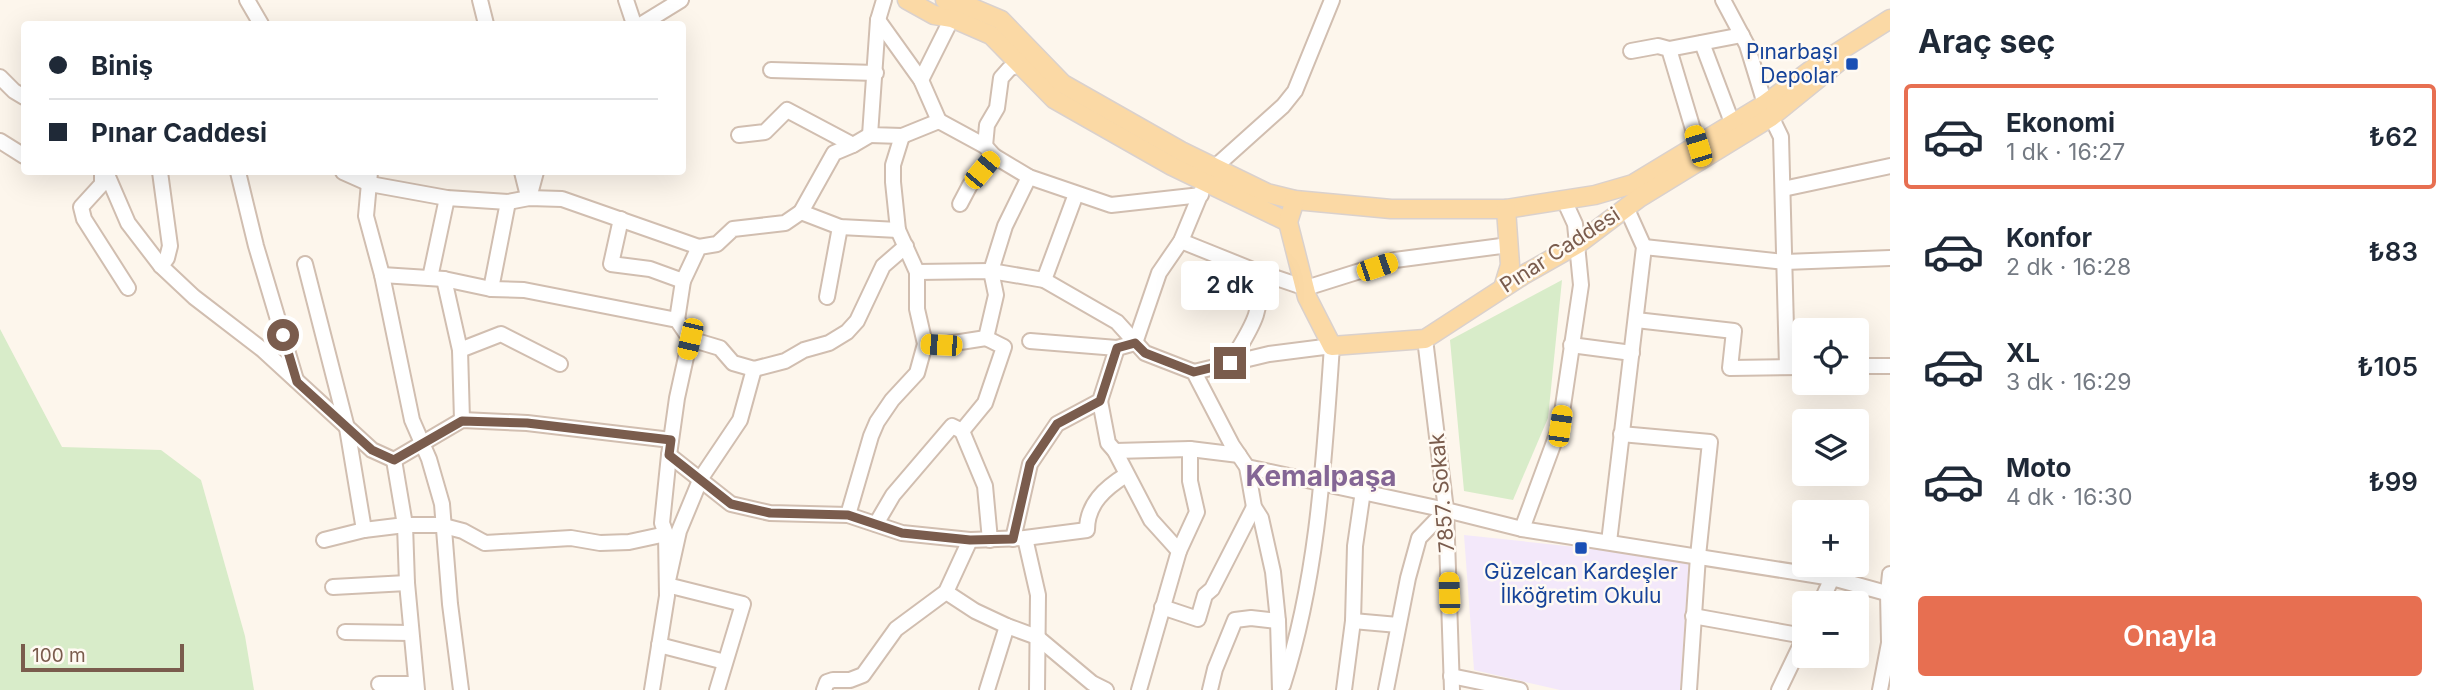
<!DOCTYPE html>
<html lang="tr">
<meta charset="utf-8">
<style>
:root{--surface:#fff;--page:#f2f2f3;--text:#1f2937;--muted:#747a83;--line:#e0e1e3;--accent:#e76f51}
body{margin:0;font-family:Inter,sans-serif;background:var(--page);color:var(--text);height:100vh;display:flex;flex-direction:column;font-size:26px;white-space:nowrap}
*{box-sizing:border-box;margin:0}
p{font-size:23px;color:var(--muted)}
.icon{flex:none;width:38px;height:38px;fill:none;stroke:currentColor;stroke-width:2;stroke-linecap:round;stroke-linejoin:round}
.map{position:relative;flex:1;overflow:hidden}
.side{display:flex;flex-direction:column;background:var(--surface);width:560px}
.side>*{flex:none}
.banner{position:absolute;left:21px;top:21px;width:665px;height:154px;border-radius:7px;box-shadow:0 7px 28px #0002;display:grid;align-content:center;height:154px;padding:0 28px;background:var(--surface)}
.buttons{position:absolute;left:1792px;top:318px;display:grid;gap:14px}
.buttons a{display:grid;place-items:center;width:77px;height:77px;border-radius:7px;background:var(--surface);box-shadow:0 7px 28px #0002;font-size:35px}
.scale{position:absolute;left:21px;bottom:18px;width:163px;box-sizing:border-box;padding-left:7px;border:4px solid #7a5c4d;border-top:0;font-size:19px;line-height:24px;white-space:nowrap;color:#7a5c4d;-webkit-text-stroke:5px #fffaf3;paint-order:stroke}
.end{position:absolute;width:32px;height:32px;margin:-16px;border:9px solid #7a5c4d;background:#fff;box-shadow:0 0 0 4px #fff}
.from{border-radius:50%}
.bubble{position:absolute;height:49px;border-radius:7px;background:var(--surface);box-shadow:0 7px 28px #0002;font-size:23px;font-weight:600;line-height:49px;text-align:center}
.car{position:absolute;width:21px;height:42px;margin:-21px -10px;border-radius:9px;box-shadow:0 0 5px 2px #0007;background:linear-gradient(#f5c518 24%,#345 0 40%,#f5c518 0 76%,#345 0 86%,#f5c518 0)}
.banner b{display:flex;align-items:center;gap:24px;height:66px;font-size:26px}
.banner b+b{border-top:2px solid var(--line)}
.banner i{width:18px;height:18px;background:var(--text)}
ul{padding:0;list-style:none}
li{display:flex;align-items:center;gap:21px;height:105px;margin:0 14px 10px;padding:0 14px;border:4px solid transparent;border-radius:7px}
li div{flex:1}
li b{display:block;font-size:26px}
li em{font-style:normal;font-weight:600}
li.on{border-color:var(--accent)}
li>.icon{width:63px;height:63px;stroke-width:1.5}
h2{padding:0 28px;font-size:32px;line-height:84px}
.button{display:flex;gap:14px;margin-top:auto;padding:14px 28px}
.button a{flex:1;height:80px;border-radius:7px;background:var(--accent);color:#fff;font-size:28px;font-weight:600;line-height:80px;text-align:center}
main{display:flex;flex:1;min-height:0}
.map>svg:first-child{display:block}
.education{fill:#f3e8fa}
.green{fill:#d8ecc9}
.lines{fill:none;stroke-linecap:round;stroke-linejoin:round}
.minor-casing{stroke:#d1beb0;stroke-width:18}
.major-casing{stroke:#dad1cd;stroke-width:21}
.minor{stroke:#fff;stroke-width:14}
.major{stroke:#fbd9a5;stroke-width:18}
.route{stroke:#7a5c4d;stroke-width:9}
.transit-dot{fill:#1a4fb4;stroke:#fffaf3;stroke-width:2.5}
.labels{text-anchor:middle;stroke-width:5;stroke-linejoin:round;paint-order:stroke}
.transit-label{font-size:21px;fill:#164399;stroke:#fffaf3;text-anchor:end}
.street-label{font-size:21px;fill:#7a5c4d;stroke:#fffaf3}
.district-label{font-size:28px;font-weight:bold;fill:#846695;stroke:#fffaf3}
</style>
<main>
<div class="map">
<svg width="1890" height="690" viewBox="0 0 1890 690">
<rect width="100%" height="100%" fill="#fdf6ec"/>
<!-- education -->
<path class="education" d="M1464 535 1689 559 1680 690H1560L1474 670Z"/>
<!-- green -->
<g class="green">
<path d="M1562 280 1548 418 1513 500 1464 491 1450 340Z"/>
<path d="M0 329 62 447 161 450 201 480 245 636 254 690H0Z"/>
</g>
<g class="lines">
<!-- minor casing -->
<g class="minor-casing">
<g id="minor">
<path d="M247 0 261 24"/>
<path d="M480 0 486 24"/>
<path d="M626 0 634 24"/>
<path d="M884 0 878 20 870 135 902 136 939 121 985 146 994 156 1029 177 1111 205 1201 195"/>
<path d="M1723 0 1747 45 1765 104 1781 137 1787 367"/>
<path d="M878 20 921 80 939 121"/>
<path d="M642 24 681 0"/>
<path d="M1702 43 1733 125"/>
<path d="M1669 49 1742 35"/>
<path d="M1631 51 1658 46 1669 49 1698 146"/>
<path d="M771 70 876 73"/>
<path d="M0 77 14 91 24 97"/>
<path d="M921 80 952 18"/>
<path d="M739 135 765 132 787 110 853 145"/>
<path d="M0 141 24 156"/>
<path d="M985 146 987 125 997 108 1001 78 1009 69 1020 64"/>
<path d="M1215 167 1283 106 1295 91 1332 0"/>
<path d="M102 172V184L81 207 84 219 128 288"/>
<path d="M106 172 128 223 161 266 194 297 263 350 372 450 394 460 462 420 527 423 671 440"/>
<path d="M160 172 170 246 167 258 161 266"/>
<path d="M238 172 256 246 296 380"/>
<path d="M343 172 370 184 447 198 508 202 529 198 562 199 699 247"/>
<path d="M370 172 366 216 382 275 412 420 429 459 442 504 450 604 461 690"/>
<path d="M522 172 528 196"/>
<path d="M1783 189 1890 166"/>
<path d="M529 198 536 172"/>
<path d="M960 204 970 185 994 156"/>
<path d="M801 212 840 227 898 230"/>
<path d="M621 219 611 264 650 269 683 281"/>
<path d="M1181 241 1253 270 1306 288 1395 260 1509 245"/>
<path d="M1644 247 1785 262 1890 258"/>
<path d="M305 264 347 428 364 530"/>
<path d="M917 272 991 271 1044 280 1117 322 1145 353 1194 372 1232 445 1247 467 1254 507 1261 518 1273 572 1278 621 1280 690"/>
<path d="M382 275 444 279 491 289 524 290 677 320 690 339 677 398 669 455 662 523 666 534 667 596 652 690"/>
<path d="M430 278 447 198"/>
<path d="M444 279 460 350 462 420"/>
<path d="M1044 280 1076 194"/>
<path d="M491 289 508 202"/>
<path d="M827 297 840 227"/>
<path d="M677 320 683 281 699 247 717 244 733 229 785 223 801 212 834 153 853 145 870 135"/>
<path d="M1636 320 1734 331 1730 368 1804 367"/>
<path d="M690 339 720 348 733 363 754 369 785 361 804 350 829 343 847 332 857 321 883 266 906 246"/>
<path d="M1425 339 1446 510 1452 690"/>
<path d="M1030 341 1117 348"/>
<path d="M1135 343 1159 273 1181 241 1203 188"/>
<path d="M925 344 941 345 986 338 996 295 991 271 1005 226 1029 177"/>
<path d="M1571 345 1632 353"/>
<path d="M460 350 501 334 560 364"/>
<path d="M1230 363C1250 329 1264 314 1259 272"/>
<path d="M1857 366H1890"/>
<path d="M1194 372 1269 354 1332 346C1324 461 1318 576 1283 685"/>
<path d="M1100 401 1108 443 1115 451 1151 520 1179 551 1139 690"/>
<path d="M962 431 985 486 990 540"/>
<path d="M1621 434 1710 442 1698 556 1689 690"/>
<path d="M1115 451 1190 449 1239 455"/>
<path d="M669 455 731 504 770 513 848 515 902 533 970 540 1025 538 1087 530C1087 504 1105 488 1126 475"/>
<path d="M394 460 405 525 407 583 417 690"/>
<path d="M1247 467 1446 510 1522 529 1832 578 1890 594"/>
<path d="M848 515 871 436 877 422 892 400 917 373 925 344 917 309V272L898 230 893 182V165L902 136"/>
<path d="M876 524 893 495 952 426 962 431 985 403 1004 347 986 338"/>
<path d="M1522 529 1560 426 1581 285 1575 224 1564 200"/>
<path d="M1025 538 1038 595 1037 690"/>
<path d="M1013 539 1030 464 1057 424 1100 401 1117 348 1135 343"/>
<path d="M324 540 364 530 405 525H440L463 531 485 543 571 538 600 543 629 542 666 534"/>
<path d="M1609 542 1644 247 1626 207"/>
<path d="M1179 551 1197 512 1190 481V449"/>
<path d="M333 587 407 583"/>
<path d="M946 592 975 611 1007 626 1037 637 1092 683 1106 690"/>
<path d="M1820 604 1832 578"/>
<path d="M1162 607 1198 619 1205 595 1212 589 1254 507"/>
<path d="M1693 616 1804 636"/>
<path d="M1353 621 1398 625"/>
<path d="M345 632 411 633"/>
<path d="M659 645 725 662"/>
<path d="M1451 676 1520 690"/>
<path d="M379 684H416"/>
<path d="M717 690 743 604 667 585 679 531 701 478 740 420 754 369"/>
<path d="M824 690 827 682 833 680H850L863 675 896 629 946 592 970 540"/>
<path d="M987 690 1007 626"/>
<path d="M1210 690 1215 669 1235 620 1251 618 1278 621"/>
<path d="M1344 690 1353 621 1355 546 1363 491"/>
<path d="M1386 690 1408 578 1419 538 1446 510"/>
<path d="M1779 690 1804 638"/>
<path d="M1880 690 1889 643 1888 593 1890 574"/>
</g>
</g>
<!-- major casing -->
<g class="major-casing">
<g id="major">
<path d="M907 0 934 15 952 18 991 35 1054 99 1172 166 1288 222"/>
<path d="M945 0 961 3 1001 20 1063 84 1181 151 1267 193 1295 200 1391 209H1506L1595 195 1633 184 1765 104 1819 64 1890 19"/>
<path d="M1295 200 1288 222 1307 297 1332 346 1425 339 1525 274 1578 244 1639 198 1771 117 1841 60"/>
<path d="M1503 288 1510 265 1506 209"/>
</g>
</g>
<!-- minor -->
<use href="#minor" class="minor"/>
<!-- major -->
<use href="#major" class="major"/>
</g>
<g class="lines">
<!-- route -->
<path class="route" d="M283 335 297 382 372 450 394 460 462 421 527 423 671 440 669 455 731 504 770 513 848 515 902 533 970 540 1013 539 1030 464 1057 424 1100 401 1117 348 1135 343 1145 353 1194 372 1230 363"/>
</g>
<!-- markers -->
<g class="transit-dot">
<rect x="1845" y="57" width="14" height="14" rx="3.5"/>
<rect x="1574" y="541" width="14" height="14" rx="3.5"/>
</g>
<g class="labels">
<!-- transit labels -->
<g class="transit-label">
<text x="1838" y="59">Pınarbaşı<tspan x="1838" dy="24">Depolar</tspan></text>
<text x="1581" y="579" text-anchor="middle">Güzelcan Kardeşler<tspan x="1581" dy="24">İlköğretim Okulu</tspan></text>
</g>
<!-- street labels -->
<g class="street-label">
<text transform="translate(1560 250) rotate(-33)" y="7">Pınar Caddesi</text>
<text transform="translate(1442 493) rotate(-95)" y="7">7857. Sokak</text>
</g>
<!-- district labels -->
<g class="district-label">
<text x="1321" y="486">Kemalpaşa</text>
</g>
</g>
</svg>
<div class="buttons">
<a><svg class="icon" aria-label="locate" viewBox="0 0 24 24"><circle cx="12" cy="12" r="6"/><path d="M12 2v4M12 18v4M2 12h4M18 12h4"/></svg></a>
<a><svg class="icon" aria-label="layers" viewBox="0 0 24 24"><path d="M12 4l9 5-9 5-9-5zM3 14l9 5 9-5"/></svg></a>
<a>+</a>
<a>−</a>
</div>
<div class="scale">100 m</div>
<i class="end from" style="left:283px;top:335px"></i>
<i class="end" style="left:1230px;top:363px"></i>
<div class="bubble" style="left:1181px;top:261px;width:98px">2 dk</div>
<i class="car" style="left:1698px;top:146px;rotate:343deg"></i>
<i class="car" style="left:982px;top:170px;rotate:40deg"></i>
<i class="car" style="left:1377px;top:267px;rotate:71deg"></i>
<i class="car" style="left:690px;top:339px;rotate:193deg"></i>
<i class="car" style="left:941px;top:345px;rotate:273deg"></i>
<i class="car" style="left:1560px;top:426px;rotate:8deg"></i>
<i class="car" style="left:1449px;top:593px;rotate:358deg"></i>
<div class="banner">
<b><i class="from"></i>Biniş</b>
<b><i></i>Pınar Caddesi</b>
</div>
</div>
<section class="side">
<h2>Araç seç</h2>
<ul>
<li class="on"><svg class="icon" aria-label="car" viewBox="0 0 24 24"><path d="M5 17H2v-5l4-1 3-4h7l3 4 3 1v5h-3M9 17h6M6 11h13"/><circle cx="7" cy="17" r="2"/><circle cx="17" cy="17" r="2"/></svg><div><b>Ekonomi</b><p>1 dk · 16:27</p></div><em>₺62</em></li>
<li><svg class="icon" aria-label="car" viewBox="0 0 24 24"><path d="M5 17H2v-5l4-1 3-4h7l3 4 3 1v5h-3M9 17h6M6 11h13"/><circle cx="7" cy="17" r="2"/><circle cx="17" cy="17" r="2"/></svg><div><b>Konfor</b><p>2 dk · 16:28</p></div><em>₺83</em></li>
<li><svg class="icon" aria-label="car" viewBox="0 0 24 24"><path d="M5 17H2v-5l4-1 3-4h7l3 4 3 1v5h-3M9 17h6M6 11h13"/><circle cx="7" cy="17" r="2"/><circle cx="17" cy="17" r="2"/></svg><div><b>XL</b><p>3 dk · 16:29</p></div><em>₺105</em></li>
<li><svg class="icon" aria-label="car" viewBox="0 0 24 24"><path d="M5 17H2v-5l4-1 3-4h7l3 4 3 1v5h-3M9 17h6M6 11h13"/><circle cx="7" cy="17" r="2"/><circle cx="17" cy="17" r="2"/></svg><div><b>Moto</b><p>4 dk · 16:30</p></div><em>₺99</em></li>
</ul>
<div class="button"><a>Onayla</a></div>
</section>
</main>
